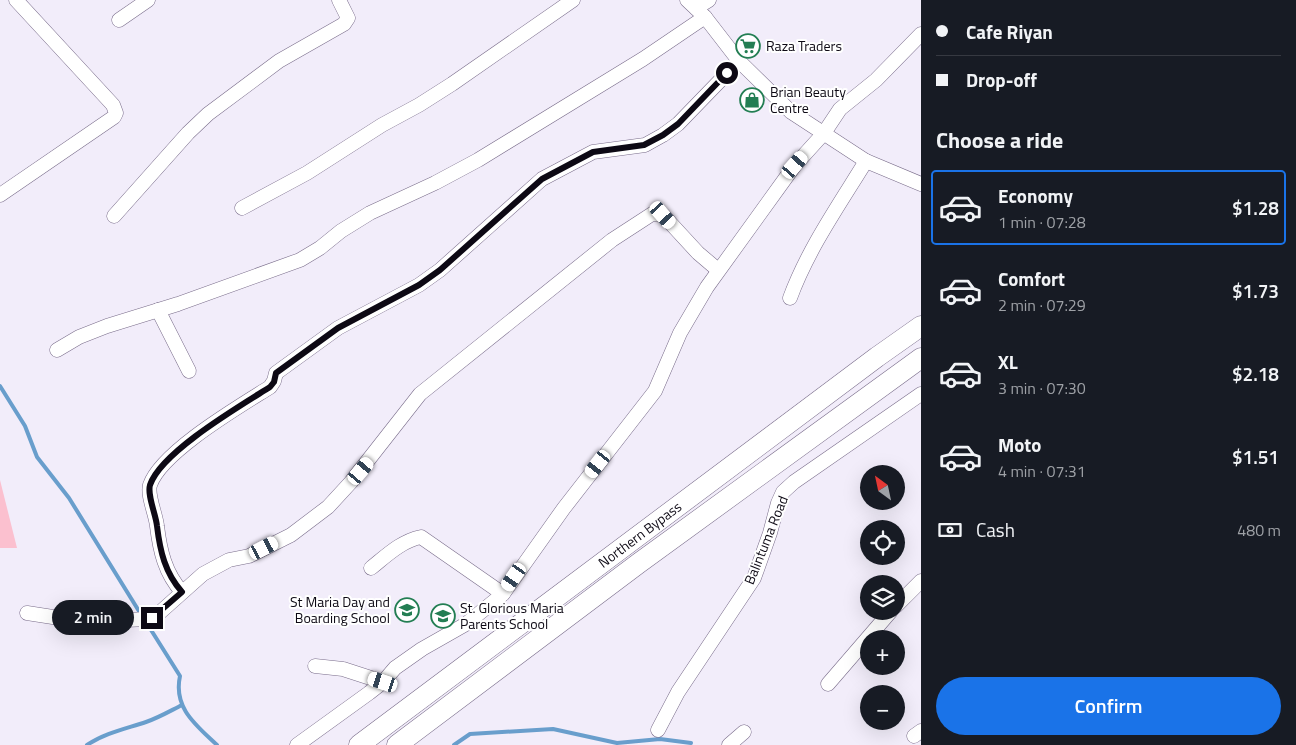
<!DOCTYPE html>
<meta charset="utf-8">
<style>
:root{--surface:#171b24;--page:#20242c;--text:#f1f3f6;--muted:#9ea1a6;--line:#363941;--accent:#1a73e8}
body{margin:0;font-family:"Titillium Web",sans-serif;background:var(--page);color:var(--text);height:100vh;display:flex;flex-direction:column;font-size:19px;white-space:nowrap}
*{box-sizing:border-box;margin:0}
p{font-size:16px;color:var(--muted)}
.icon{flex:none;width:28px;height:28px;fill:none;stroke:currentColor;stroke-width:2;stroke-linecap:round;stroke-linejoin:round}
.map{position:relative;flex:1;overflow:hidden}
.panel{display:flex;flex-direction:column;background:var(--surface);width:375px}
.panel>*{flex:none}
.banner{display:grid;align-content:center;height:110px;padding:0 15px;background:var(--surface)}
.needle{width:32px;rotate:327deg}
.tools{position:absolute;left:860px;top:465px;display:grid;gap:10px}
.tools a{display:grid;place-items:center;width:45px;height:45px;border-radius:50%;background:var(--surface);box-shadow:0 5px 20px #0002;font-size:25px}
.end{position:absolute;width:22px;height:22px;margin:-11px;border:6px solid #0d0914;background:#fff;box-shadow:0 0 0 2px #fff}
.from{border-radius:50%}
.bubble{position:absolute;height:35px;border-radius:18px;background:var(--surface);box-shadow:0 5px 20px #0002;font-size:16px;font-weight:600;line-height:35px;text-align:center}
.car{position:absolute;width:15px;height:30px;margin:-15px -8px;border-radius:6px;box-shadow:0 0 4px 1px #0007;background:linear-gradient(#fff 24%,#345 0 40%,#fff 0 76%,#345 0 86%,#fff 0)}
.banner b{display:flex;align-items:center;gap:18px;height:48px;font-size:19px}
.banner b+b{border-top:1px solid var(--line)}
.banner i{width:12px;height:12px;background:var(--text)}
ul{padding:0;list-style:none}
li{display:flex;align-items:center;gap:15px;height:75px;margin:0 10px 8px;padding:0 5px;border:2px solid transparent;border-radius:5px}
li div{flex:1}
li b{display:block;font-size:19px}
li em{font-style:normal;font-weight:600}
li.selected{border-color:var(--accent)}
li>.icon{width:45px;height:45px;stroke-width:1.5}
h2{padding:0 15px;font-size:22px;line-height:60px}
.pay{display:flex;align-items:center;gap:12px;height:55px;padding:0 15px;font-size:19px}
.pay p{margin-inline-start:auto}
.button{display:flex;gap:10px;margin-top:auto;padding:10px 15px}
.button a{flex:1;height:58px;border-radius:30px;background:var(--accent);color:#fff;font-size:20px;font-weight:600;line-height:58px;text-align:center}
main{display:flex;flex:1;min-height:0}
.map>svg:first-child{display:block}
.green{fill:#fbc0cf}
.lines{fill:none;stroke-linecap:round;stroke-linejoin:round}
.stream{stroke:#699ecc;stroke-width:4}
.minor-casing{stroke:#796c8a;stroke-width:15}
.highway-casing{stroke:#796c8a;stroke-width:21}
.minor{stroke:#fff;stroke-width:14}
.highway{stroke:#fff;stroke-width:20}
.route{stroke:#0d0914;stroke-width:6}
.labels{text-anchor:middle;stroke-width:4;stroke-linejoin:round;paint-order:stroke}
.poi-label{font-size:14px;fill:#0d0914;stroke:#fff;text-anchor:start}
.street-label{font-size:14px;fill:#0d0914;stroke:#fff}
</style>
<main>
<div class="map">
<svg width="921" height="745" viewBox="0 0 921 745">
<rect width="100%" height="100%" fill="#f2edfa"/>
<!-- green -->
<path class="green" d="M0 480 17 548H0Z"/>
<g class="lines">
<!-- stream -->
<g class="stream">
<path d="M0 386 25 426 37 457 69 498 142 616"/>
<path d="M146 622 180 676C173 708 196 725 217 745"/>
<path d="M87 745C105 733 125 729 146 722 158 718 170 711 182 705"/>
<path d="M454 745 470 734 553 729 617 743 660 739 691 743"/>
</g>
<!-- minor casing -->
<g class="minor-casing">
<g id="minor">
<path d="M687 0 705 17 739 61 791 112 866 161 921 184"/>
<path d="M696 8 709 0"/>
<path d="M119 20 148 0"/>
<path d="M0 195 114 117 116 113 113 105 16 0"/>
<path d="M242 208 307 173 382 125 419 105 452 84 573 0"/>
<path d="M114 216 188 133 208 114 279 61 344 24 348 18 339 0"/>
<path d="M790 298C808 249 839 205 866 161"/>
<path d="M158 310 189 371"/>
<path d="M57 350 79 337 107 326 178 304 300 260 320 248 341 231 370 213 435 183 478 160 643 59 705 17"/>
<path d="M371 568C386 556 401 541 421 537L503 594 564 508 655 391 680 333 707 287 795 165 824 133 840 109 876 80 921 34"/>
<path d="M182 592C165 573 160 551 157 526 156 515 147 495 150 485 161 452 240 406 270 387L274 381 276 373 338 328 419 285 440 270 542 179 593 152 645 145 663 135 678 124 739 61"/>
<path d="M896 606 921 581"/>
<path d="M27 613 85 622 147 619 157 615 203 574 229 560 249 556 291 535 328 507 351 482 420 394 612 240 652 214 663 215 698 253 718 270"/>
<path d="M315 666 343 669 383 682"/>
<path d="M828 684 891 611"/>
<path d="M658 730 678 692 754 578 770 533 778 503 783 492 794 482 921 394"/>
<path d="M914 736 921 731"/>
<path d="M297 745 369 693 383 682 395 668 422 649 466 624 503 594"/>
<path d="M729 745 744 732"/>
</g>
</g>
<!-- highway casing -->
<g class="highway-casing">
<g id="highway">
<path id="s1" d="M359 745 877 357 921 326"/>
<path d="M397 745 639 563 921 358"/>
</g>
</g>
<!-- minor -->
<use href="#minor" class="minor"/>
<!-- highway -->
<use href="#highway" class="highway"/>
</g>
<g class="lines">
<!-- route -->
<path class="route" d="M152 618 182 592C165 573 160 551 157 526 156 515 147 495 150 485 161 452 240 406 270 387L274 382 276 373 338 328 419 285 440 270 542 179 593 152 644 145 663 135 678 124 727 73"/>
</g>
<!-- icons -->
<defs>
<g id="supermarket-ring" transform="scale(1.25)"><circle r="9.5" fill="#fff" stroke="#237e53" stroke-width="1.5"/><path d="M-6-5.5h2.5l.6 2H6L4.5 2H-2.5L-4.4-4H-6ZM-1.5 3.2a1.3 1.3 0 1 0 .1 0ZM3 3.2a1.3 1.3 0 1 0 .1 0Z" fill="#237e53"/></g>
<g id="shop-ring" transform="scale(1.25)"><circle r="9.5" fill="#fff" stroke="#237e53" stroke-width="1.5"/><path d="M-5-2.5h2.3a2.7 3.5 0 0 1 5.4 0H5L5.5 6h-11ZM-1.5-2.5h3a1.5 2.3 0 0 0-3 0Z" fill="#237e53"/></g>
<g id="school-ring" transform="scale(1.25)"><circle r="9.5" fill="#fff" stroke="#237e53" stroke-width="1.5"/><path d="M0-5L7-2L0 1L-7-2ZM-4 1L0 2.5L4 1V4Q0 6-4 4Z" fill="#237e53"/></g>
</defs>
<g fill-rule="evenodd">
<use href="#supermarket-ring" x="748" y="46"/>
<use href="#shop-ring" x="752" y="100"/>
<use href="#school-ring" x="407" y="610"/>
<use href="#school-ring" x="443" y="616"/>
</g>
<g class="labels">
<!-- poi labels -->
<g class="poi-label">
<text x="766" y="51">Raza Traders</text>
<text x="770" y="97">Brian Beauty<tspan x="770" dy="16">Centre</tspan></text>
<text x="390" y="607" text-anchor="end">St Maria Day and<tspan x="390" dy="16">Boarding School</tspan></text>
<text x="460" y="613">St. Glorious Maria<tspan x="460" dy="16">Parents School</tspan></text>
</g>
<!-- street labels -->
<g class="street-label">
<text dy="5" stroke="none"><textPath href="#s1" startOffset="351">Northern Bypass</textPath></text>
<text transform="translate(766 540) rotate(-68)" y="5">Balintuma Road</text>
</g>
</g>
</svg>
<div class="tools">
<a><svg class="needle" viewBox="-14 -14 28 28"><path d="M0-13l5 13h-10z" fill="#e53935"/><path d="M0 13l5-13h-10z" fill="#9ea1a6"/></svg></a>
<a><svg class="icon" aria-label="locate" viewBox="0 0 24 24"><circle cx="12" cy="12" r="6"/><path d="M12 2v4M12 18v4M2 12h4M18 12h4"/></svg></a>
<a><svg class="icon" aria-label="layers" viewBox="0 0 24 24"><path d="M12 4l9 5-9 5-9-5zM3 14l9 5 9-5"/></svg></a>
<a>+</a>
<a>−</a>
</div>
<i class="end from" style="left:727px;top:73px"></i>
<i class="end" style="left:152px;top:618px"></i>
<div class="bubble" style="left:52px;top:600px;width:82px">2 min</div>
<i class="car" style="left:795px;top:165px;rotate:41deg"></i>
<i class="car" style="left:663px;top:215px;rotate:138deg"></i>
<i class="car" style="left:598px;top:464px;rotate:218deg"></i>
<i class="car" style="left:361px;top:471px;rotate:40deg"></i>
<i class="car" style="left:264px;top:548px;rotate:63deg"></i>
<i class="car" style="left:514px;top:577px;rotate:215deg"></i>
<i class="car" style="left:383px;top:682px;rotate:288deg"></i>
</div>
<section class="panel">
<div class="banner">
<b><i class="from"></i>Cafe Riyan</b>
<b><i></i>Drop-off</b>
</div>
<h2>Choose a ride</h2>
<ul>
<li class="selected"><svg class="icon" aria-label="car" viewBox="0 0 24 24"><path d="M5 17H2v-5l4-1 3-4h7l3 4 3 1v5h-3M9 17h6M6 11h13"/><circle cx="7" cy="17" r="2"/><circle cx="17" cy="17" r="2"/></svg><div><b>Economy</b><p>1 min · 07:28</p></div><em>$1.28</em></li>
<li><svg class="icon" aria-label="car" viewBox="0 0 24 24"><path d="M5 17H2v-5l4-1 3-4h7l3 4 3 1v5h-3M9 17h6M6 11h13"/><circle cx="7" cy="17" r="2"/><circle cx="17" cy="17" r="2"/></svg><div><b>Comfort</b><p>2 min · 07:29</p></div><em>$1.73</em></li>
<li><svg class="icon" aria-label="car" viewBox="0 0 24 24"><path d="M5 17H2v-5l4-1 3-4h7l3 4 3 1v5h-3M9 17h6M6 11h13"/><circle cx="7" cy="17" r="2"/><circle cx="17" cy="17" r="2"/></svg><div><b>XL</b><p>3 min · 07:30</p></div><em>$2.18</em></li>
<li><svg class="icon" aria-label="car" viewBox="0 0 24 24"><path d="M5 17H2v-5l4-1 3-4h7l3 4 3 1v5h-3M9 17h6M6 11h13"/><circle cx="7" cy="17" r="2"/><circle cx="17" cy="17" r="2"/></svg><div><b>Moto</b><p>4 min · 07:31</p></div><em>$1.51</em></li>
</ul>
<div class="pay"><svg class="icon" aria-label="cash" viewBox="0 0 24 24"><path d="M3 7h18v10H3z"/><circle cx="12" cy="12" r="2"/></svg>Cash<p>480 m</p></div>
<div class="button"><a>Confirm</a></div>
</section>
</main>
